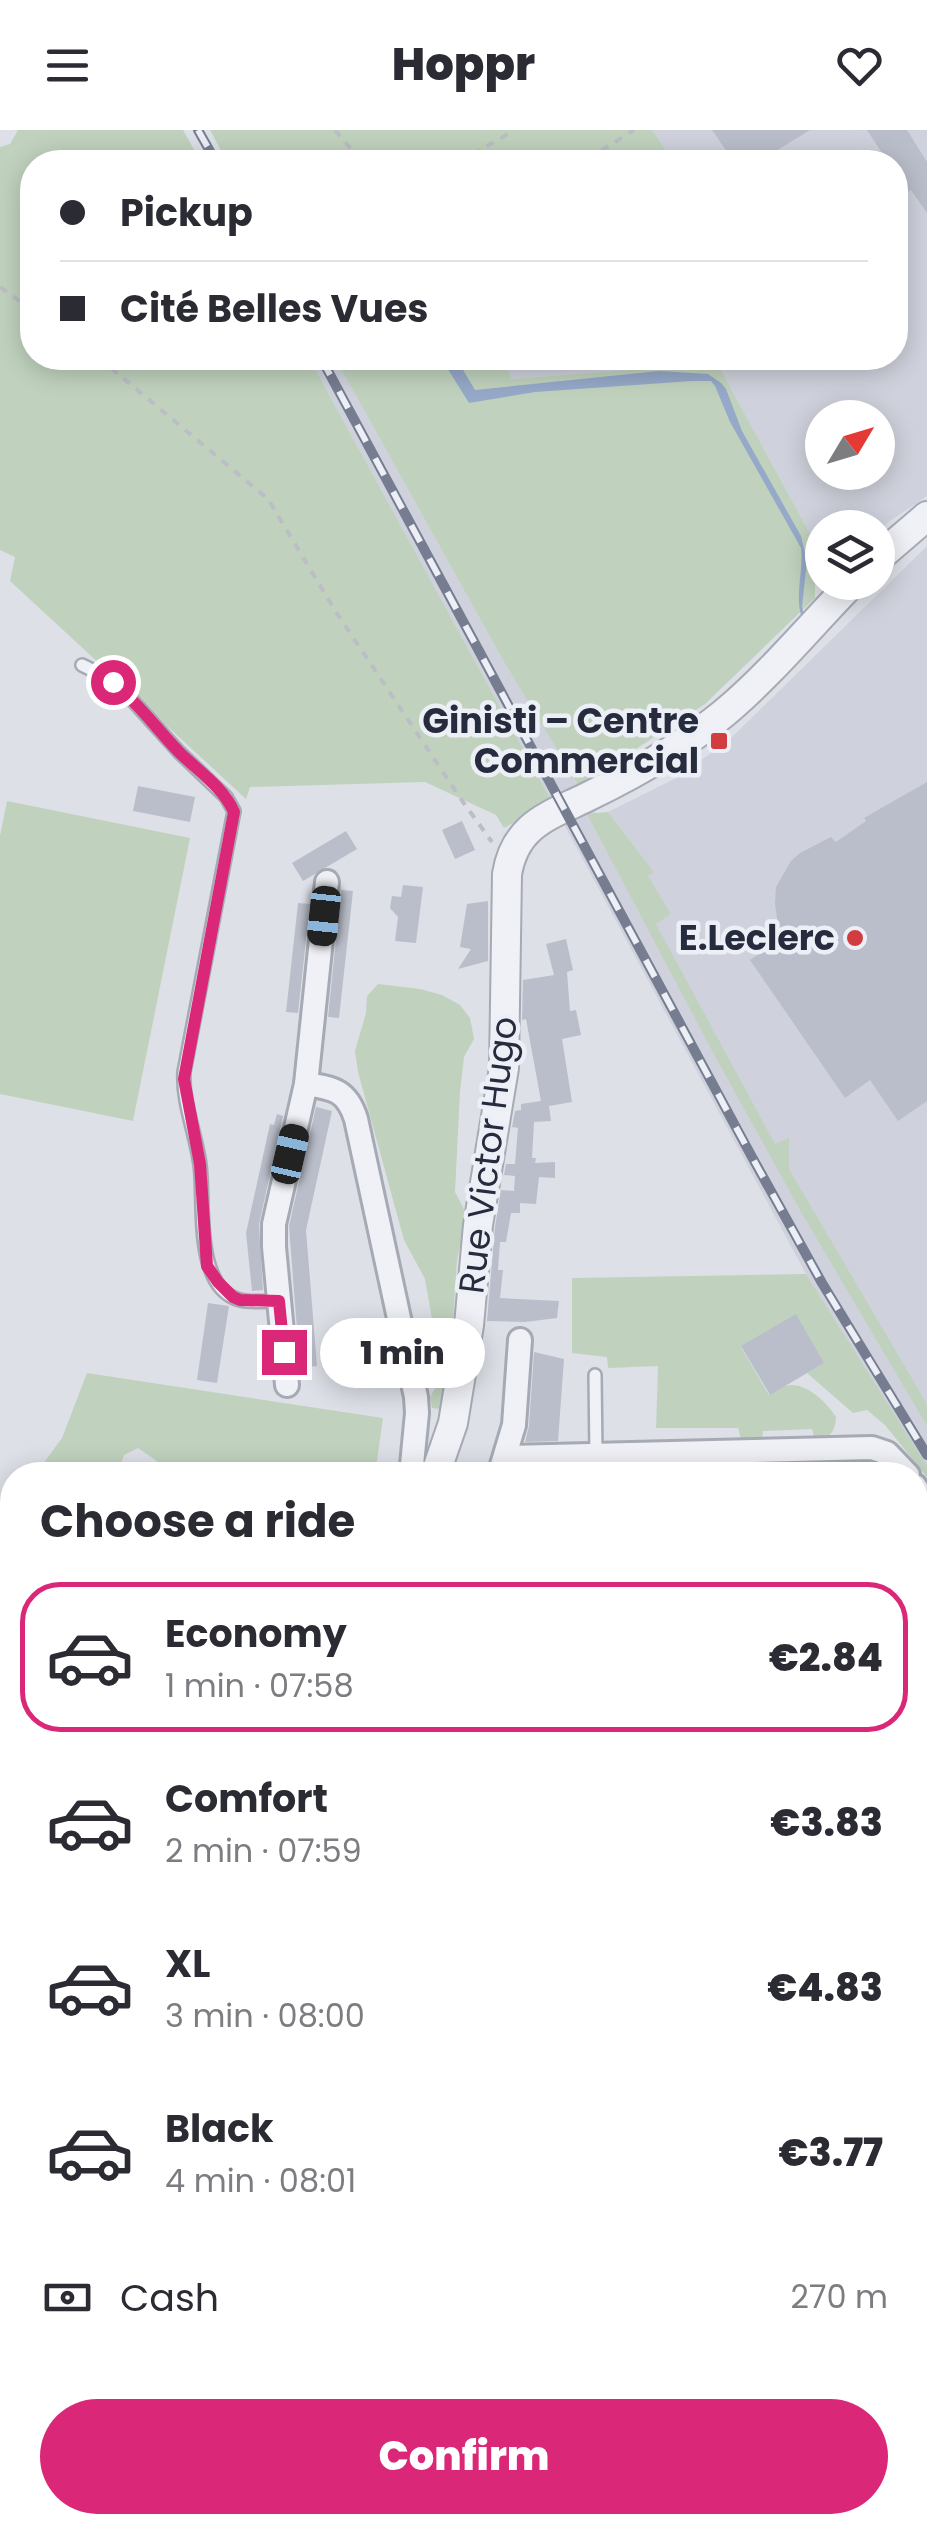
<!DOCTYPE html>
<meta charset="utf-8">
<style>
:root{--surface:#fff;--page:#f7f7f7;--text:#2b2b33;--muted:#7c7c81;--line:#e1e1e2;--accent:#db2777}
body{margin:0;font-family:Poppins,sans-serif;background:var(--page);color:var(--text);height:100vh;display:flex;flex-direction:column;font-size:38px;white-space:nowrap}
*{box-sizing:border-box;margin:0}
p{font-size:32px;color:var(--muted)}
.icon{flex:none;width:55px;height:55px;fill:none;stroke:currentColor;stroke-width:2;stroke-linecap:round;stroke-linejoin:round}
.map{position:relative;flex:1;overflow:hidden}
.panel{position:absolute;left:0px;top:1332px;width:928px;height:1072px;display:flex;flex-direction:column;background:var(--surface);border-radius:40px 40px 0 0;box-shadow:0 5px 25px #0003}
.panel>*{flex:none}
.guide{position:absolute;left:20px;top:20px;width:888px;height:220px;border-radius:40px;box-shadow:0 5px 25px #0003;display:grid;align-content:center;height:220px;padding:0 40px;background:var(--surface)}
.needle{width:65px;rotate:52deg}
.fabs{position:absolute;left:805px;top:270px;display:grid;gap:20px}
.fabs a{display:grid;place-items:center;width:90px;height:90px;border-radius:50%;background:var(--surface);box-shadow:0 5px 25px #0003;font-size:50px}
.end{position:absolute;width:45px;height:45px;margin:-22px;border:12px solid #db2777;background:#fff;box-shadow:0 0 0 5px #fff}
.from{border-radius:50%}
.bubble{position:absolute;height:70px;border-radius:35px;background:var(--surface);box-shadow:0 5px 25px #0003;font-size:32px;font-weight:800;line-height:70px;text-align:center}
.car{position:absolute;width:30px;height:60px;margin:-30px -15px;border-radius:12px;box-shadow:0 0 8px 2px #0007;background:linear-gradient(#222 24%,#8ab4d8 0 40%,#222 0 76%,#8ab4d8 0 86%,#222 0)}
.guide b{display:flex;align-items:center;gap:35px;height:95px;font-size:38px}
.guide b+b{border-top:2px solid var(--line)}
.guide i{width:25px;height:25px;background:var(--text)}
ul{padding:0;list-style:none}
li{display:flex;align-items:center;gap:30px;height:150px;margin:0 20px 15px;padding:0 20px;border:5px solid transparent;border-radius:40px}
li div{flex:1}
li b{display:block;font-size:38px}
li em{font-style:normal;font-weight:800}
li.current{border-color:var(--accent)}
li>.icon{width:90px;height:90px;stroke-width:1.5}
h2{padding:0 40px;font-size:45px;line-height:120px}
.pay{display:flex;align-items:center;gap:25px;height:110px;padding:0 40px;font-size:38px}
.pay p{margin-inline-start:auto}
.button{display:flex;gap:20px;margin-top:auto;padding:20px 40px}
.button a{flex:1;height:115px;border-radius:60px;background:var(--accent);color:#fff;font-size:40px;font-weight:800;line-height:115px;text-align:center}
header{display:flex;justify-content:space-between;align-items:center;height:130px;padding:0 40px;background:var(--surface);font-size:45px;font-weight:800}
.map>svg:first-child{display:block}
.built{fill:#cfd2dc;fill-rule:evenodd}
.green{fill:#c0d2be}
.water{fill:#96a9c9}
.building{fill:#babeca}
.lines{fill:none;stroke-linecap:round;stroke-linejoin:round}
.service-casing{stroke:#a6aab4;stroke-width:16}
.minor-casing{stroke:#a6aab4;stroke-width:28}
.tertiary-casing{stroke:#a6aab4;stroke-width:32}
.path{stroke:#bbbec6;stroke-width:4;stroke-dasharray:8 8;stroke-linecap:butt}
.service{stroke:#f0f1f6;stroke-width:11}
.minor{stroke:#f0f1f6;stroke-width:22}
.tertiary{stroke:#f0f1f6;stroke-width:28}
.rail-casing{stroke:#767d91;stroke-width:10}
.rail{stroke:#eceff5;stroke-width:6;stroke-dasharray:19;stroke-linecap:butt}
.route{stroke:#db2777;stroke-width:12}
.poi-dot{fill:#d23c41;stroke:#eceff5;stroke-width:4}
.labels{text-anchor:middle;stroke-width:9;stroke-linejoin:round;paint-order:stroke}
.poi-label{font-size:35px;font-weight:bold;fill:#262c3e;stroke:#eceff5;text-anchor:end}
.street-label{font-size:35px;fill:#262c3e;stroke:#eceff5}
</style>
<header><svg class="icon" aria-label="menu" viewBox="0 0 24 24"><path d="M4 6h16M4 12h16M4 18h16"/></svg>Hoppr<svg class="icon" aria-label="heart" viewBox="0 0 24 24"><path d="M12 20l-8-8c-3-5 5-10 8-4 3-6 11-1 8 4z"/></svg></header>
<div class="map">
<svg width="927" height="2403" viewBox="0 0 927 2403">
<rect width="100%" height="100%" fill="#dde0e7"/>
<!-- built -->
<g class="built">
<path d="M652 0H927V366L887 393 878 403V398H822V426L717 233 512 249 503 228H895V32H674ZM822 288H878V342H822Z"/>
<path d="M309 228H335L504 532 591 675 635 754 653 741 608 682 678 647 730 609 927 416V1347L896 1288 806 1144 552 672Z"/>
<path d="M915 2068H927V2403H744L747 2393 915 2392Z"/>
</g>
<!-- green -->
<g class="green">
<path d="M18 0H183L201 32H32V228H309L552 672 504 698 496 685 425 652 250 657 246 669 10 451 15 427 0 420V17L10 14Z"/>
<path d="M210 0H652L674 32H227Z"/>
<path d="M335 228H503L512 249 717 233 815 413V468L705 574 579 656 504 532Z"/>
<path d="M7 671 190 708 133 991 0 964V706Z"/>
<path d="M608 682 654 742 648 746 671 784 656 794 775 1014 789 1008V1039L927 1274V1296L801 1082 710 917 587 684Z"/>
<path d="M378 854 420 859 442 865 460 875 470 888 474 909 464 927 460 962 455 1062 467 1085 457 1130 451 1220 444 1270 440 1279 432 1278 430 1267 439 1252 440 1235 425 1149 404 1110 358 942 355 921 366 883 367 866Z"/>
<path d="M806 1144 927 1336V1347L885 1295 867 1280 853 1283 807 1243 824 1233 741 1217 769 1265C775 1262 779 1258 785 1256 804 1250 827 1272 836 1287 835 1303 830 1308 815 1310L812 1299 763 1301 762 1310H741L738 1298H656L658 1236 608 1238 607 1227 572 1223V1148Z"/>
<path d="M87 1243 383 1288 375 1345H177L138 1318 124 1325 120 1336 127 1345H35L62 1308Z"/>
<path d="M12 1375V1584L0 1587V1391Z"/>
<path d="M0 1735 12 1739V2392L124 2393V2403H0Z"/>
</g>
<!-- water -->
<path class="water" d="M441 228H456L475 260 659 241 708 244 721 253 726 259 742 301 801 406 807 431 802 477 804 485 802 488C794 465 804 441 801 418L730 292 715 256 711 251H692L535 262 469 273Z"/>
<!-- building -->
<g class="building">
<path d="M712 0H810L771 24 777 32H734Z"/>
<path d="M867 0H907L927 32V83L911 60 895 70V32H888Z"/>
<path d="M927 652V971L898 991 870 950 845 968 750 830 780 809 775 774 776 757 791 731 800 723 831 707 836 712 866 691 864 688Z"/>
<path d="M138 656 195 667 190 692 133 681Z"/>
<path d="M462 691 475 720 455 729 442 700Z"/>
<path d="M346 701 357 719 303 751 292 733Z"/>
<path d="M403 755 423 757 416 813 395 811 398 787 390 778 392 766 401 767Z"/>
<path d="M341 760 353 761 339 888 328 887Z"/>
<path d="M488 771V831L458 839 471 819 460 817 467 774Z"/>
<path d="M298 773 310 774 298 883 286 882Z"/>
<path d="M566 809 573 840 567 842 570 881 576 880 581 905 562 909 572 972 549 976 551 991 534 992 532 1028H536L535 1033 555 1032V1048L539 1047 536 1074 520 1073V1083H511L506 1112H500L498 1140H503L500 1168 559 1171 557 1188 525 1192 487 1191 495 1097 501 1060 514 1061 515 1046 504 1045 506 1034H515L518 998 512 997 515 981 521 980V974L541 971 526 889 522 890 523 850 554 845 546 814Z"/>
<path d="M316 977 332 981 306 1100 317 1236 300 1238 289 1096Z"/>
<path d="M277 984 283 986 259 1094 263 1160 252 1161 246 1103 270 994 274 995Z"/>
<path d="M208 1173 229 1176 217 1253 197 1250Z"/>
<path d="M796 1184 824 1233 770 1265 741 1216Z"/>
<path d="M534 1222 564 1229 558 1311 525 1312 529 1296Z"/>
</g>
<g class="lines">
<!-- service casing -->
<g class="service-casing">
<g id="service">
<path d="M82 535 104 546 124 561 179 622 226 667 234 681 184 942C182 972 196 1004 200 1035 205 1071 193 1158 240 1170 252 1173 267 1171 279 1171"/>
<path d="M595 1245 596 1325"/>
<path d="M915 1581 927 1584"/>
<path d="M915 1886 927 1884"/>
<path d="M915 2373 927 2370"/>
<path d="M790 2403 826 2392"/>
</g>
</g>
<!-- minor casing -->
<g class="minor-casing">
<g id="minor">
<path d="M306 954C333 958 347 960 356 989L416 1267 417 1283 411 1345"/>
<path d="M287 1255 274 1117V1094L306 954 327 752"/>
<path d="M505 1327 872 1318 887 1323 908 1345"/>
<path d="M499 1345 514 1295 520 1210"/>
<path d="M915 1356 927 1374"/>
<path d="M915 1519H927"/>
<path d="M0 1625 12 1623"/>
<path d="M915 1705 927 1707"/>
<path d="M915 1980 927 1982"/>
</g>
</g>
<!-- tertiary casing -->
<g class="tertiary-casing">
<g id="tertiary">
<path d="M878 428 927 386"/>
<path d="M435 1345 453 1293 469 1195 478 1095 504 938 507 744C515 696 546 687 585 668 633 645 681 618 723 584 770 545 810 496 853 452"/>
<path d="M392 2403 393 2392"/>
</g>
</g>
<!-- path -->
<g class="path">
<path d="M335 0 362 32"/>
<path d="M588 29 634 0"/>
<path d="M459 32 515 0"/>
<path d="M0 157 32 180"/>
<path d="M99 228 268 369 336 482 463 672 492 712"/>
<path d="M915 1420H927"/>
</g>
<!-- service -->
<use href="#service" class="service"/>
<!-- minor -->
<use href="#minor" class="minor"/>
<!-- tertiary -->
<use href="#tertiary" class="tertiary"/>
<!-- rail casing -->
<g class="rail-casing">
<g id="rail">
<path d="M198 0 216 32"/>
<path d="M321 228 752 1027 822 1153 927 1325"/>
</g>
</g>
<!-- rail -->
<use href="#rail" class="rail"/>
</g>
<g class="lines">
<!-- route -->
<path class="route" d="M113 552C138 573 157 599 179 622 198 641 223 657 234 682L184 949 200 1034 207 1136 218 1152 233 1167 240 1170 279 1171 284 1222"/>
</g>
<!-- markers -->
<g class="poi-dot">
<rect x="709" y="601" width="20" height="20" rx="5"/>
<circle cx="855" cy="808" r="10"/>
</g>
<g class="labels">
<!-- poi labels -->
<g class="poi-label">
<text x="699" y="603">Ginisti – Centre<tspan x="699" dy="40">Commercial</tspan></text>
<text x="835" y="820">E.Leclerc</text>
</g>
<!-- street labels -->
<g class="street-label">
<text transform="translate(488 1025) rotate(-83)" y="12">Rue Victor Hugo</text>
</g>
</g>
</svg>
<div class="fabs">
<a><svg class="needle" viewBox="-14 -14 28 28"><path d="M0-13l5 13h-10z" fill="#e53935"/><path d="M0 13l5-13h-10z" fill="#7c7c81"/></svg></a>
<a><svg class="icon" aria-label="layers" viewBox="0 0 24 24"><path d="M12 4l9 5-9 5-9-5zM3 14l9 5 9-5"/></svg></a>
</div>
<i class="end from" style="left:113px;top:552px"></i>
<i class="end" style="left:284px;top:1222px"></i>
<div class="bubble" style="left:320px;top:1188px;width:165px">1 min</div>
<i class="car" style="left:324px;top:786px;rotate:186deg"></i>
<i class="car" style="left:290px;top:1024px;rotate:13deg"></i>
<div class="guide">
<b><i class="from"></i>Pickup</b>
<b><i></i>Cité Belles Vues</b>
</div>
<section class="panel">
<h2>Choose a ride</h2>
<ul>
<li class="current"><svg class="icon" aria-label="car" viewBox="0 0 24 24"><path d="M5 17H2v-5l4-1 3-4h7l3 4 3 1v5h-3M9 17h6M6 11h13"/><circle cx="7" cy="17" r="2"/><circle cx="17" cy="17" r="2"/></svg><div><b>Economy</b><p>1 min · 07:58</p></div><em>€2.84</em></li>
<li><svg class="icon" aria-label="car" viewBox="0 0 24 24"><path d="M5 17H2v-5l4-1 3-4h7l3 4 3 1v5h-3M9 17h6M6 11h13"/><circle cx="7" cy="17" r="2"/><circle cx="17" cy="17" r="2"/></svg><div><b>Comfort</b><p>2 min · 07:59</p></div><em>€3.83</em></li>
<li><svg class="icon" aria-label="car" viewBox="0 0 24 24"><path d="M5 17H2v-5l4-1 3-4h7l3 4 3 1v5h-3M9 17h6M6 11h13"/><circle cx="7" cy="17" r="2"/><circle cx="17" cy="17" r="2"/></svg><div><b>XL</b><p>3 min · 08:00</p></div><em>€4.83</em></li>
<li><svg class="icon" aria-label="car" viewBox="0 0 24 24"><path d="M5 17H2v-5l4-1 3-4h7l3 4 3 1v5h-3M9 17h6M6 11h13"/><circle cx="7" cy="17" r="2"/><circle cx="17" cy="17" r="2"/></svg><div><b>Black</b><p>4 min · 08:01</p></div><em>€3.77</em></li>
</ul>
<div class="pay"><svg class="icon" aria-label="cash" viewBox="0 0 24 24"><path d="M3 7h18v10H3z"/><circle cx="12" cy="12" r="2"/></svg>Cash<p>270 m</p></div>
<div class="button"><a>Confirm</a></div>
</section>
</div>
